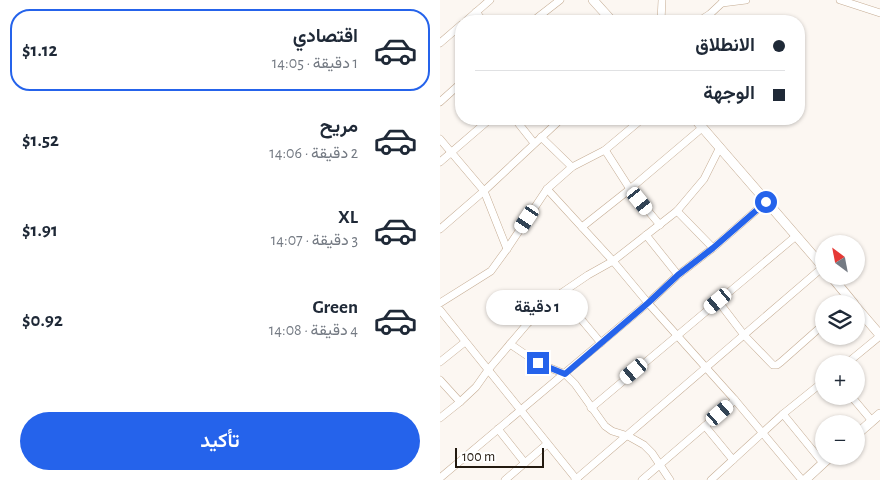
<!DOCTYPE html>
<html lang="ar">
<meta charset="utf-8">
<style>
:root{--surface:#fff;--page:#f6f6f7;--text:#1f2937;--muted:#747a83;--line:#e0e1e3;--accent:#2563eb}
body{margin:0;font-family:"Alegreya Sans",Vazirmatn,sans-serif;background:var(--page);color:var(--text);direction:rtl;height:100vh;display:flex;flex-direction:column;font-size:19px;white-space:nowrap}
*{box-sizing:border-box;margin:0}
p{font-size:16px;color:var(--muted)}
.icon{flex:none;width:28px;height:28px;fill:none;stroke:currentColor;stroke-width:2;stroke-linecap:round;stroke-linejoin:round}
.map{position:relative;flex:1;overflow:hidden;direction:ltr}
.details{display:flex;flex-direction:column;background:var(--surface);width:440px}
.details>*{flex:none}
.guide{position:absolute;left:15px;top:15px;width:350px;height:110px;border-radius:20px;box-shadow:0 1px 4px #0004;direction:rtl;display:grid;align-content:center;height:110px;padding:0 20px;background:var(--surface)}
.needle{width:32px;rotate:328deg}
.fabs{position:absolute;left:375px;top:235px;display:grid;gap:10px}
.fabs a{display:grid;place-items:center;width:50px;height:50px;border-radius:50%;background:var(--surface);box-shadow:0 1px 4px #0004;font-size:25px}
.scale{position:absolute;left:15px;bottom:12px;width:89px;box-sizing:border-box;padding-left:5px;border:2px solid #231a10;border-top:0;font-size:14px;line-height:18px;white-space:nowrap;color:#231a10;-webkit-text-stroke:4px #fff;paint-order:stroke}
.end{position:absolute;width:22px;height:22px;margin:-11px;border:6px solid #2563eb;background:#fff;box-shadow:0 0 0 2px #fff}
.from{border-radius:50%}
.bubble{position:absolute;height:35px;border-radius:18px;background:var(--surface);box-shadow:0 1px 4px #0004;font-size:16px;font-weight:600;line-height:35px;text-align:center;direction:rtl}
.car{position:absolute;width:15px;height:30px;margin:-15px -8px;border-radius:6px;box-shadow:0 0 4px 1px #0007;background:linear-gradient(#fff 24%,#345 0 40%,#fff 0 76%,#345 0 86%,#fff 0)}
.guide b{display:flex;align-items:center;gap:18px;height:48px;font-size:19px}
.guide b+b{border-top:1px solid var(--line)}
.guide i{width:12px;height:12px;background:var(--text)}
ul{padding:9px 0 0;list-style:none}
li{display:flex;align-items:center;gap:15px;height:82px;margin:0 10px 8px;padding:0 10px;border:2px solid transparent;border-radius:20px}
li div{flex:1}
li b{display:block;font-size:19px}
li em{font-style:normal;font-weight:600}
li.current{border-color:var(--accent)}
li>.icon{width:45px;height:45px;stroke-width:1.5}
.cta{display:flex;gap:10px;margin-top:auto;padding:10px 20px}
.cta a{flex:1;height:58px;border-radius:30px;background:var(--accent);color:#fff;font-size:20px;font-weight:600;line-height:58px;text-align:center}
main{display:flex;flex:1;min-height:0}
.map>svg:first-child{display:block}
.lines{fill:none;stroke-linecap:round;stroke-linejoin:round}
.minor-casing{stroke:#c5ac93;stroke-width:8}
.tertiary-casing{stroke:#c5ac93;stroke-width:10}
.minor{stroke:#fff;stroke-width:7}
.tertiary{stroke:#fff;stroke-width:9}
.route{stroke:#2563eb;stroke-width:6}
</style>
<main>
<div class="map">
<svg width="440" height="480" viewBox="0 0 440 480">
<rect width="100%" height="100%" fill="#fcf7f2"/>
<g class="lines">
<!-- minor casing -->
<g class="minor-casing">
<g id="minor">
<path d="M400 0 440 13"/>
<path d="M282 3 306 0"/>
<path d="M36 12 43 21"/>
<path d="M26 21 50 0"/>
<path d="M93 21 120 0"/>
<path d="M221 21 222 0"/>
<path d="M259 21 270 14 285 0"/>
<path d="M0 43 21 25"/>
<path d="M0 102 21 83"/>
<path d="M75 119 94 143"/>
<path d="M101 137 132 167"/>
<path d="M0 139 44 191 67 249"/>
<path d="M165 150 190 189 220 225"/>
<path d="M0 162 50 119"/>
<path d="M107 189 173 261 208 303 295 400 362 480"/>
<path d="M237 211 273 248"/>
<path d="M142 227 190 189 262 128"/>
<path d="M0 229 44 191 121 119"/>
<path d="M206 235 238 275"/>
<path d="M120 294 161 343"/>
<path d="M278 301 304 335 333 365H337L341 362 384 324"/>
<path d="M0 303 51 271 67 249 107 189 132 167 165 150 202 119"/>
<path d="M0 310 137 480"/>
<path d="M70 344 98 363 125 374 135 384 165 426 172 431 188 436 204 445 212 453 230 480"/>
<path d="M0 362 25 342"/>
<path d="M406 364 440 336"/>
<path d="M0 380 20 402"/>
<path d="M411 396 432 421"/>
<path d="M151 408 356 236"/>
<path d="M343 414 383 463"/>
<path d="M0 418 20 402 36 387 48 370 87 324 120 294 148 275 173 261 237 211 264 179 280 147"/>
<path d="M265 426 293 460"/>
<path d="M58 429 85 463"/>
<path d="M0 478 208 303 238 275 273 248 326 202"/>
<path d="M65 480 107 444"/>
<path d="M135 480 383 267"/>
<path d="M202 480 295 400"/>
<path d="M271 480 343 414 384 381"/>
</g>
</g>
<!-- tertiary casing -->
<g class="tertiary-casing">
<g id="tertiary">
<path d="M153 0 172 21"/>
<path d="M255 119 384 268"/>
<path d="M391 276 414 304"/>
<path d="M416 307 440 335"/>
<path d="M416 435 440 414"/>
<path d="M365 480 391 456"/>
</g>
</g>
<!-- minor -->
<use href="#minor" class="minor"/>
<!-- tertiary -->
<use href="#tertiary" class="tertiary"/>
</g>
<g class="lines">
<!-- route -->
<path class="route" d="M98 363 125 374 208 303 238 275 273 248 326 202"/>
</g>
</svg>
<div class="fabs">
<a><svg class="needle" viewBox="-14 -14 28 28"><path d="M0-13l5 13h-10z" fill="#e53935"/><path d="M0 13l5-13h-10z" fill="#747a83"/></svg></a>
<a><svg class="icon" aria-label="layers" viewBox="0 0 24 24"><path d="M12 4l9 5-9 5-9-5zM3 14l9 5 9-5"/></svg></a>
<a>+</a>
<a>−</a>
</div>
<div class="scale">100 m</div>
<i class="end from" style="left:326px;top:202px"></i>
<i class="end" style="left:98px;top:363px"></i>
<div class="bubble" style="left:46px;top:290px;width:102px">1 دقيقة</div>
<i class="car" style="left:200px;top:201px;rotate:141deg"></i>
<i class="car" style="left:87px;top:219px;rotate:214deg"></i>
<i class="car" style="left:278px;top:301px;rotate:230deg"></i>
<i class="car" style="left:194px;top:371px;rotate:230deg"></i>
<i class="car" style="left:280px;top:413px;rotate:49deg"></i>
<div class="guide">
<b><i class="from"></i>الانطلاق</b>
<b><i></i>الوجهة</b>
</div>
</div>
<section class="details">
<ul>
<li class="current"><svg class="icon" aria-label="car" viewBox="0 0 24 24"><path d="M5 17H2v-5l4-1 3-4h7l3 4 3 1v5h-3M9 17h6M6 11h13"/><circle cx="7" cy="17" r="2"/><circle cx="17" cy="17" r="2"/></svg><div><b>اقتصادي</b><p>1 دقيقة · 14:05</p></div><em>$1.12</em></li>
<li><svg class="icon" aria-label="car" viewBox="0 0 24 24"><path d="M5 17H2v-5l4-1 3-4h7l3 4 3 1v5h-3M9 17h6M6 11h13"/><circle cx="7" cy="17" r="2"/><circle cx="17" cy="17" r="2"/></svg><div><b>مريح</b><p>2 دقيقة · 14:06</p></div><em>$1.52</em></li>
<li><svg class="icon" aria-label="car" viewBox="0 0 24 24"><path d="M5 17H2v-5l4-1 3-4h7l3 4 3 1v5h-3M9 17h6M6 11h13"/><circle cx="7" cy="17" r="2"/><circle cx="17" cy="17" r="2"/></svg><div><b>XL</b><p>3 دقيقة · 14:07</p></div><em>$1.91</em></li>
<li><svg class="icon" aria-label="car" viewBox="0 0 24 24"><path d="M5 17H2v-5l4-1 3-4h7l3 4 3 1v5h-3M9 17h6M6 11h13"/><circle cx="7" cy="17" r="2"/><circle cx="17" cy="17" r="2"/></svg><div><b>Green</b><p>4 دقيقة · 14:08</p></div><em>$0.92</em></li>
</ul>
<div class="cta"><a>تأكيد</a></div>
</section>
</main>
